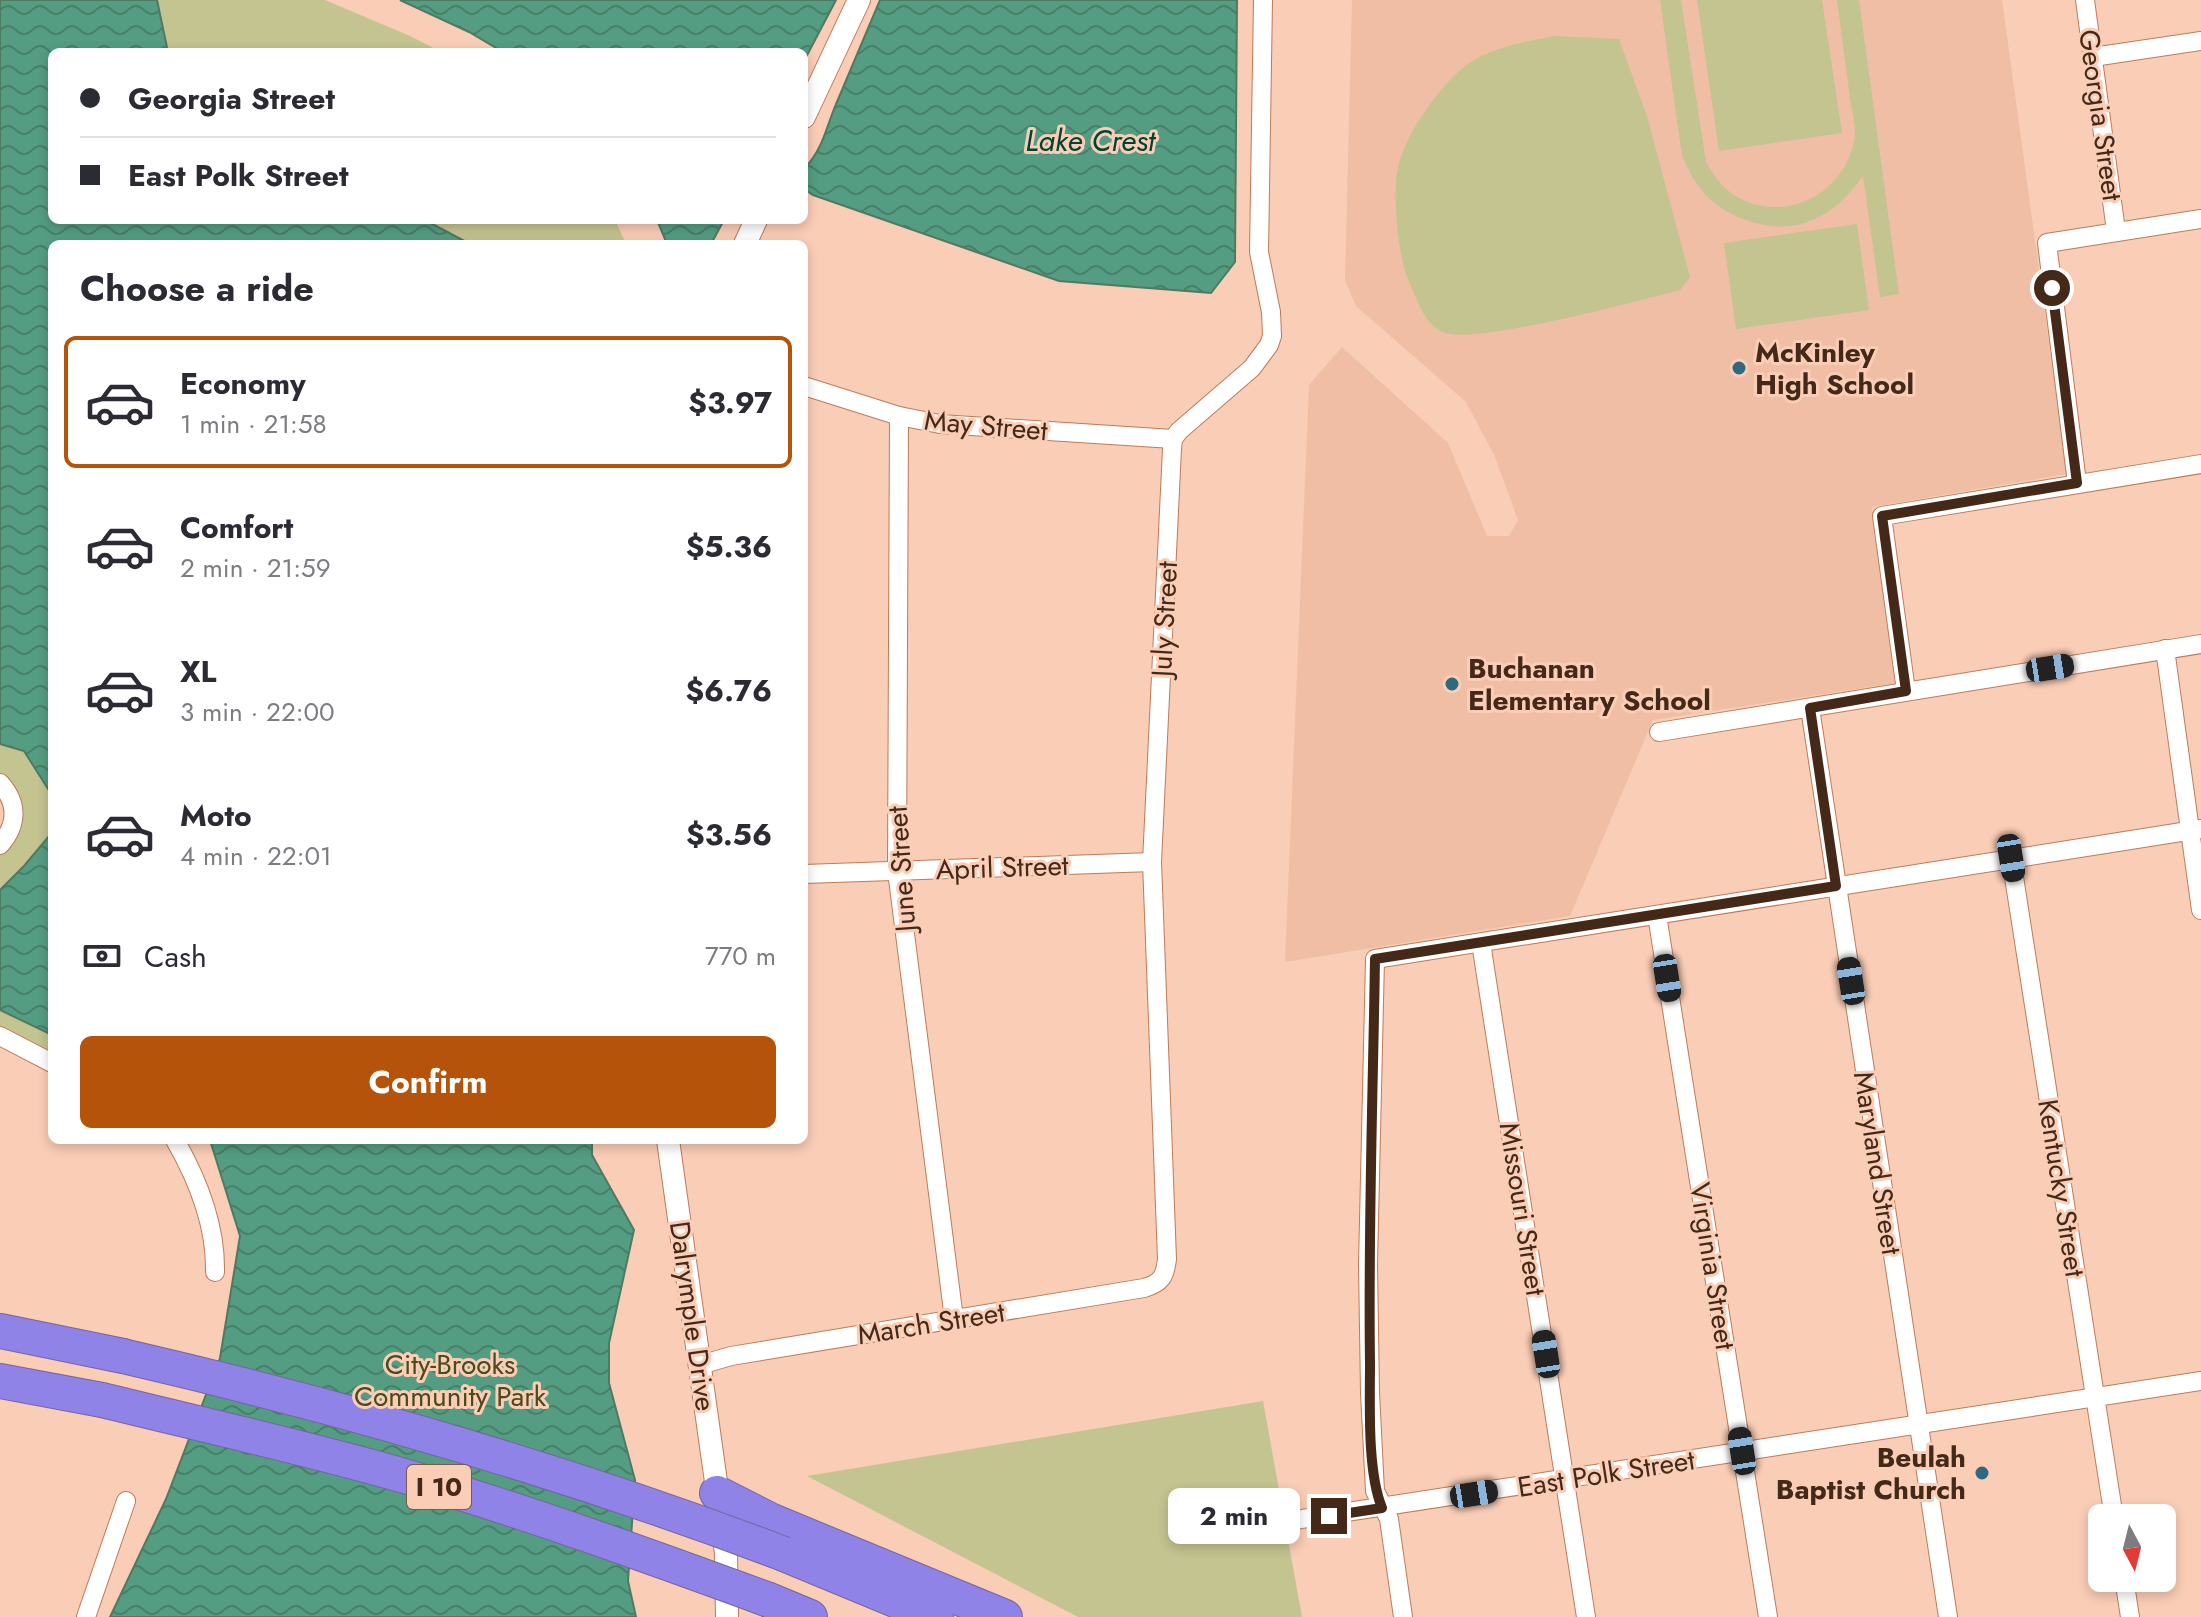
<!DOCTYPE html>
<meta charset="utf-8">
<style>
:root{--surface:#fff;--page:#f2f2f3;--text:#2b2b33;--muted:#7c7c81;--line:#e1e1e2;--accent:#b45309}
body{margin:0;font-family:Jost,sans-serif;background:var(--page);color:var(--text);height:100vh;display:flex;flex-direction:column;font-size:30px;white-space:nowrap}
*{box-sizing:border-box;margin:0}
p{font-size:26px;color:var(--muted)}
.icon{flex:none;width:44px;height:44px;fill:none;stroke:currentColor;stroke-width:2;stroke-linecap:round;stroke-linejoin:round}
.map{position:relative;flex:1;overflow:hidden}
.side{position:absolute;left:48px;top:240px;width:760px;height:904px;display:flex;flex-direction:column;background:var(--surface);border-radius:12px;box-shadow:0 4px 12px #0003}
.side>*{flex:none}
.banner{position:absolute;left:48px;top:48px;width:760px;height:176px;border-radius:12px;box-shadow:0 4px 12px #0003;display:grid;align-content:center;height:176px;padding:0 32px;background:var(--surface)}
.needle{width:52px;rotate:173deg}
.tools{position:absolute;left:2088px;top:1504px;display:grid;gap:16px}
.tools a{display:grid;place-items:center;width:88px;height:88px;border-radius:12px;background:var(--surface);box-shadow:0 4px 12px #0003;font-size:40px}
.end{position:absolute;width:36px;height:36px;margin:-18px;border:10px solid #442818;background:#fff;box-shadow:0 0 0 4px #fff}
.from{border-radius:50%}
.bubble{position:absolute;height:56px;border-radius:12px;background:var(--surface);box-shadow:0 4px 12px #0003;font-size:26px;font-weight:700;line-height:56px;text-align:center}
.car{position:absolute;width:24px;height:48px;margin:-24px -12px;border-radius:10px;box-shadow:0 0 6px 2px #0007;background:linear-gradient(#222 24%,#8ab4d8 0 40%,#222 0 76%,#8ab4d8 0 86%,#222 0)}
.banner b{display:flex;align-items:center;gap:28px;height:76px;font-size:30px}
.banner b+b{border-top:2px solid var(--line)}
.banner i{width:20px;height:20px;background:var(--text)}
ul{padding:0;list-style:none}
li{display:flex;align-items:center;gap:24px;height:132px;margin:0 16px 12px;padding:0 16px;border:4px solid transparent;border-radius:12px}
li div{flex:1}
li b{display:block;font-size:30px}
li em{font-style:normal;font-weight:700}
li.current{border-color:var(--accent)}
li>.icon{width:72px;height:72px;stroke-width:1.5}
h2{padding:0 32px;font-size:36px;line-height:96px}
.pay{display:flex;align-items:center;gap:20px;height:88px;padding:0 32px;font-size:30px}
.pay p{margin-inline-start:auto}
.primary-button{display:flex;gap:16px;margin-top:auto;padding:16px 32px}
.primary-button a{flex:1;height:92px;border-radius:12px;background:var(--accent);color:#fff;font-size:32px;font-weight:700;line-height:92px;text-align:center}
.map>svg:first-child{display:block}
.built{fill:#efbea5}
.green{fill:#c4c491}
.water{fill:url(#water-waves);stroke:#4f7a62;stroke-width:2}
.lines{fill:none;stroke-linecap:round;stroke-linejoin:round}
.minor-casing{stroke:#c07a56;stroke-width:20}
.tertiary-casing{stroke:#c07a56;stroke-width:24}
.motorway-casing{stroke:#75639f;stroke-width:36}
.minor{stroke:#fff;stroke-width:18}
.tertiary{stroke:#fff;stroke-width:22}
.motorway{stroke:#9083e7;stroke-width:34}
.motorway-bridge-casing{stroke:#75639f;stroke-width:36;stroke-linecap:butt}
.motorway-bridge{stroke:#9083e7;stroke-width:34}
.route{stroke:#442818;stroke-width:10}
.poi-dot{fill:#2e6981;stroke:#facdb6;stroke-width:3}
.labels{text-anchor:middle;stroke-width:6;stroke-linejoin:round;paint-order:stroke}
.shield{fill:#facdb6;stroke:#7b5a47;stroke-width:2}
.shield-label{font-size:26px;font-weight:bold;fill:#442818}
.street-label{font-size:28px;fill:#442818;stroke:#facdb6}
.poi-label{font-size:28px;font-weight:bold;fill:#442818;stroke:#facdb6;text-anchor:start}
.park-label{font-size:28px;fill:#4b4a1a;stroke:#facdb6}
.water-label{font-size:30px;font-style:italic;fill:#004331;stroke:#facdb6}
</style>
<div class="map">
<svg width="2201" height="1617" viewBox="0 0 2201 1617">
<defs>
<pattern id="water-waves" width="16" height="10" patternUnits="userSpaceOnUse" patternTransform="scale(2)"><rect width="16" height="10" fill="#549d82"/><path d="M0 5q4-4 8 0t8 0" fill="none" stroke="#478069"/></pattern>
</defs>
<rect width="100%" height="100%" fill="#facdb6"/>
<!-- built -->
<path class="built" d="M1352 0H2002L2067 474 1872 507 1896 683 1653 720 1570 916 1285 962 1309 385 1342 347 1448 443 1487 536H1509L1518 520 1495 457 1466 402 1356 306 1345 280Z"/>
<!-- green -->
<g class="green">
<path d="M0 0H325L410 36 441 52H52V220H615L626 244H52V1062L0 1036V841L14 820 0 784Z"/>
<path d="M1660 0H1681L1706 162C1713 174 1721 187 1734 195 1783 225 1842 196 1854 142 1857 129 1852 112 1850 99 1846 66 1841 33 1837 0H1859L1899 294 1880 297 1863 176C1847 198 1828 217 1801 224 1770 233 1724 217 1704 193 1694 182 1688 169 1682 156Z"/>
<path d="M1697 0H1822L1842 133 1719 151Z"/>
<path d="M1554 36 1619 39 1647 116 1690 277 1680 290C1641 300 1472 346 1442 332 1424 324 1417 298 1409 282 1398 257 1392 195 1398 168 1404 136 1441 83 1468 64 1493 47 1525 42 1554 36Z"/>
<path d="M1857 224 1869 310 1736 329 1724 243Z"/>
<path d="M1263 1401 1302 1617H1078L807 1476Z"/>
</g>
<!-- water -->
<g class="water">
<path d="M0 0H157L168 52H52V220H425L470 244H52V1035L0 1010V890L24 866 50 835V792L24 751 0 744Z"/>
<path d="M400 0H836L804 61V52H503L469 32Z"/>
<path d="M880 0H1237L1235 262 1211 293 1059 281 813 195 804 189V169C822 150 825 132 834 109 849 73 865 36 880 0Z"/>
<path d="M657 220H724L711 244H667Z"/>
<path d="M210 1140H592V1155L634 1230 609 1343V1383L635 1480 628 1581 636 1617H110L166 1499 220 1358 240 1236Z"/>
</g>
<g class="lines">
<!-- minor casing -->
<g class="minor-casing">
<g id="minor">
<path d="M2085 0 2116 231"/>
<path d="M2093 57 2201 41"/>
<path d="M804 386 899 416 940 424 1173 439"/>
<path d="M899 416 897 871 954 1319"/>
<path d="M2077 483 2047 243 2201 219"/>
<path d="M2165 649 2201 910"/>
<path d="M1906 691 1882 516 2201 464"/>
<path d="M1810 708 1948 1617"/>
<path d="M1659 732 2201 644"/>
<path d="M0 783C18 803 18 824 0 845"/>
<path d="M2011 858 2114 1518"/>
<path d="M804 874 1152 862"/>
<path d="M1657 915 1768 1617"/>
<path d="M1481 943 1586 1617"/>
<path d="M0 1036 52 1063"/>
<path d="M175 1140C198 1180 216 1225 215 1272"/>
<path d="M700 1365 731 1356 1144 1288C1161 1283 1165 1277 1167 1259L1152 862 1172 449 1173 439 1179 431 1252 368 1269 345 1272 336 1271 312 1259 252 1263 0"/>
<path d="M1249 1527 2201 1381"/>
<path d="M2124 1578 2130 1617"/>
<path d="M86 1617 126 1501"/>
<path d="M1403 1617 1389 1519 1375 1491 1370 1393 1368 1264 1375 959 2201 829"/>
</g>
</g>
<!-- tertiary casing -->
<g class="tertiary-casing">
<g id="tertiary">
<path d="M804 117 859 0"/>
<path d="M745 244 756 220"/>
<path d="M668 1140 726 1553 727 1617"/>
</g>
</g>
<!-- motorway casing -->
<g class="motorway-casing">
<g id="motorway">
<path d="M0 1331 123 1356"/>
<path d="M0 1381 102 1400"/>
<path d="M717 1493 772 1521 1005 1617"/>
<path d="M784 1554 936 1617"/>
<path d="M769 1600 810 1617"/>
</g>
</g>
<!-- minor -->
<use href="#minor" class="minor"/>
<!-- tertiary -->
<use href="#tertiary" class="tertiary"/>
<!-- motorway -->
<use href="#motorway" class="motorway"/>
<!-- motorway-bridge casing -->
<g class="motorway-bridge-casing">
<g id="motorway-bridge">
<path d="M123 1356C348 1408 568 1472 784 1554"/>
<path d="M102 1400C204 1425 307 1448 408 1477 530 1513 649 1556 769 1600"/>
</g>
</g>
<!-- motorway-bridge -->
<use href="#motorway-bridge" class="motorway-bridge"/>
</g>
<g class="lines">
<!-- route -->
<path class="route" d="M1329 1516 1382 1508C1367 1471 1370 1404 1370 1363 1368 1228 1373 1094 1375 959L1836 886 1810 708 1906 691 1882 516 2077 483 2052 288"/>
</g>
<!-- markers -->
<g class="poi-dot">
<circle cx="1739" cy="368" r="8"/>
<circle cx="1452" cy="684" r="8"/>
<circle cx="1982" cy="1473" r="8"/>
</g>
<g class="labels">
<!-- shield labels -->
<rect class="shield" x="407" y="1465" width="64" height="44" rx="6"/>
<g class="shield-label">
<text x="439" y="1496">I 10</text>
</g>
<!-- street labels -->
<g class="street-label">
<text transform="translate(2101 115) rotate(82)" y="10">Georgia Street</text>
<text transform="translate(986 425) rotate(5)" y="10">May Street</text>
<text transform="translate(1164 619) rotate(-87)" y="10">July Street</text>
<text transform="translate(1002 867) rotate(-2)" y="10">April Street</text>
<text transform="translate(901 869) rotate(-94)" y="10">June Street</text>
<text transform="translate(1878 1163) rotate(81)" y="10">Maryland Street</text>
<text transform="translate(2062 1188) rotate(81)" y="10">Kentucky Street</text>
<text transform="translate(1523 1209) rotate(81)" y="10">Missouri Street</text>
<text transform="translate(1713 1266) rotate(81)" y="10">Virginia Street</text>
<text transform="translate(693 1316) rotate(82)" y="10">Dalrymple Drive</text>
<text transform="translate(931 1323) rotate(-9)" y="10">March Street</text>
<text transform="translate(1606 1473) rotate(-9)" y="10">East Polk Street</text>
</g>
<!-- poi labels -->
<g class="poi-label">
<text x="1755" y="362">McKinley<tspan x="1755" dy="32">High School</tspan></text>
<text x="1468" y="678">Buchanan<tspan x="1468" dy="32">Elementary School</tspan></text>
<text x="1966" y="1467" text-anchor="end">Beulah<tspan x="1966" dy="32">Baptist Church</tspan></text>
</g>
<!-- park labels -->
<g class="park-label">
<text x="450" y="1374">City-Brooks<tspan x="450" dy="32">Community Park</tspan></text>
</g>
<!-- water labels -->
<g class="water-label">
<text x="1090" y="151">Lake Crest</text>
</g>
</g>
</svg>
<div class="tools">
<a><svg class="needle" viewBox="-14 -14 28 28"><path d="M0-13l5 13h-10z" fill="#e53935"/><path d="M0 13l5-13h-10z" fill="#7c7c81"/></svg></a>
</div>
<i class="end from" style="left:2052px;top:288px"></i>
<i class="end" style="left:1329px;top:1516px"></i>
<div class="bubble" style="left:1168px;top:1488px;width:132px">2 min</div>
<i class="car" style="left:2050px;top:668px;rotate:81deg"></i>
<i class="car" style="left:2011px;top:858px;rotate:171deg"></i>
<i class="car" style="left:1667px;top:978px;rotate:171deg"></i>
<i class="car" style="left:1851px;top:981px;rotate:351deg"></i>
<i class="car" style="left:1546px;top:1354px;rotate:351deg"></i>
<i class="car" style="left:1742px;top:1451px;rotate:351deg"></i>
<i class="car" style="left:1474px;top:1494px;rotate:81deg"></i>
<div class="banner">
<b><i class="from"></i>Georgia Street</b>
<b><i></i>East Polk Street</b>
</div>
<section class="side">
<h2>Choose a ride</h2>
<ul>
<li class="current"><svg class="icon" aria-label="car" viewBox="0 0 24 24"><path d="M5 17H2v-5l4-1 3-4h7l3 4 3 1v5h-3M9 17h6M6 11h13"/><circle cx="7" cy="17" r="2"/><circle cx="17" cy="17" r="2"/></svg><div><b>Economy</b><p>1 min · 21:58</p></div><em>$3.97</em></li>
<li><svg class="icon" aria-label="car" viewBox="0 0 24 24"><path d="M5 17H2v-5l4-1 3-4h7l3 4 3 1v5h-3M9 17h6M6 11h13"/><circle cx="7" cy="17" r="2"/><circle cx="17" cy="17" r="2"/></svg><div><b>Comfort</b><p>2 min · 21:59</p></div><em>$5.36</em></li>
<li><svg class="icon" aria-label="car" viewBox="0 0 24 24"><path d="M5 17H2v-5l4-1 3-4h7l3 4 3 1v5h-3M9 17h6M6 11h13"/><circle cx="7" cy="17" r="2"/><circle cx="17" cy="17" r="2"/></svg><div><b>XL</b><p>3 min · 22:00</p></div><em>$6.76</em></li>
<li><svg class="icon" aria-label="car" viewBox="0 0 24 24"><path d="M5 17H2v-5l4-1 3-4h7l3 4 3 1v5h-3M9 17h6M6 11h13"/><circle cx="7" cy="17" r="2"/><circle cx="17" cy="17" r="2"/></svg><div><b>Moto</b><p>4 min · 22:01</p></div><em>$3.56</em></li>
</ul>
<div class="pay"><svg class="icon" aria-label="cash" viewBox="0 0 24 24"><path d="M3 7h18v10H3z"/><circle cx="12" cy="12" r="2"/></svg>Cash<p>770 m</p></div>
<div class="primary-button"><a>Confirm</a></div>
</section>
</div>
